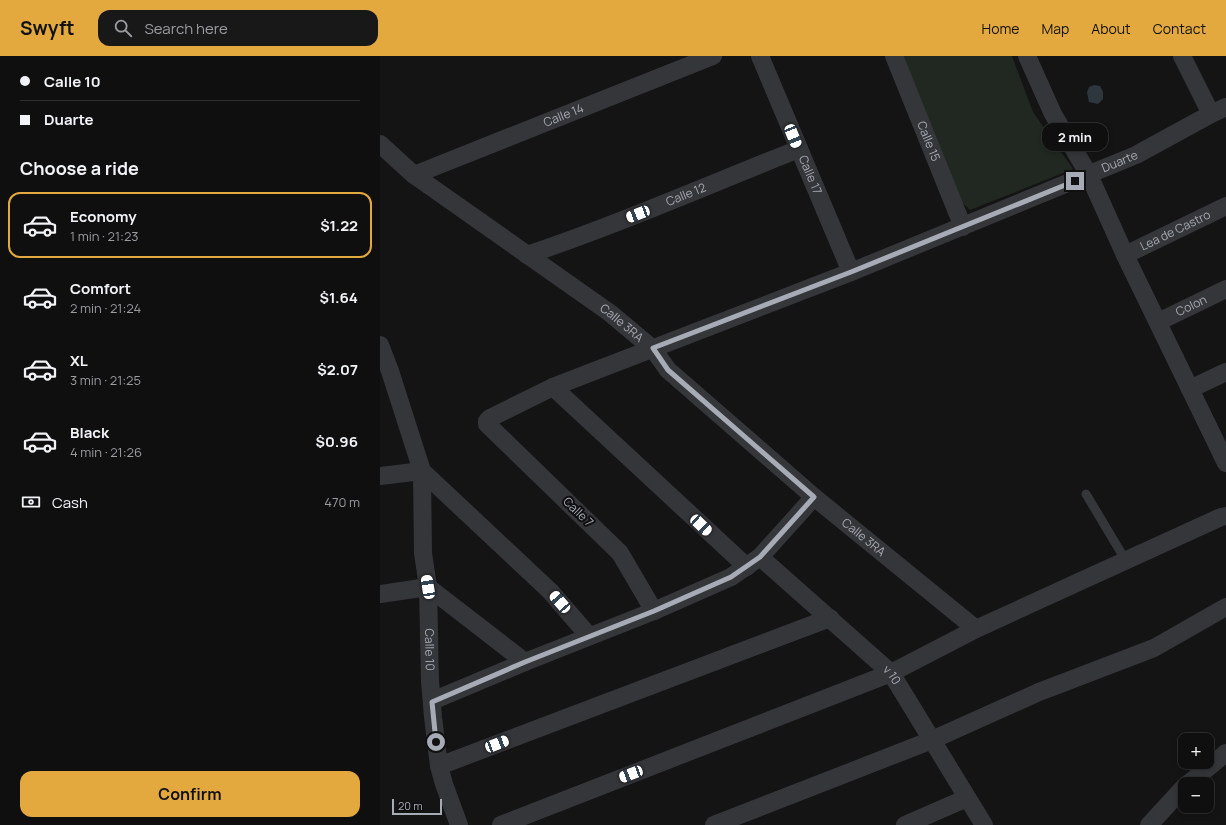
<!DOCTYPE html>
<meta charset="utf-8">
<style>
:root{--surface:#0f0f10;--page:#181819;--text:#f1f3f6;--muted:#9b9c9f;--line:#2f2f30;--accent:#e3a93f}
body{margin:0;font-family:Manrope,sans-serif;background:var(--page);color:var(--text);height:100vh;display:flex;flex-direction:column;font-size:15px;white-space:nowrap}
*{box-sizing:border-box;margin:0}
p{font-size:13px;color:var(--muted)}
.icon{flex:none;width:22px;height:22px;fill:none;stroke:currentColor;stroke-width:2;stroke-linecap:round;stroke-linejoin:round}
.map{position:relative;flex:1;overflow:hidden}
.drawer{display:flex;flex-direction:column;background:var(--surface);width:380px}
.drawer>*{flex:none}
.guide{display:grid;align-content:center;height:88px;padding:0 20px;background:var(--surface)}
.controls{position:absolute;left:798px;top:677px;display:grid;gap:8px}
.controls a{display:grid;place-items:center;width:36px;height:36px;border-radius:8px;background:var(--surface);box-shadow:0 2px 6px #0003,0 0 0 1px var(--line);font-size:20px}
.scale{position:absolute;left:12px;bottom:10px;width:50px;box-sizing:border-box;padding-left:4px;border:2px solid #a7abb5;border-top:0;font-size:11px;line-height:14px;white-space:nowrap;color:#a7abb5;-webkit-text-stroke:3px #0f0f10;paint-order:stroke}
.end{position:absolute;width:18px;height:18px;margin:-9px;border:5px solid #a7abb5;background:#111;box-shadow:0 0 0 2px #111}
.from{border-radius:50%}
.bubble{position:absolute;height:28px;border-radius:12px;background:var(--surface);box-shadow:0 2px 6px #0003,0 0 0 1px var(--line);font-size:13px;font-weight:700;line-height:28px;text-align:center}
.car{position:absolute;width:12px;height:24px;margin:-12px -6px;border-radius:5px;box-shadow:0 0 3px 1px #0007;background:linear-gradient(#fff 24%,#345 0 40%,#fff 0 76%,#345 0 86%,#fff 0)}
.guide b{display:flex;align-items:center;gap:14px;height:38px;font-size:15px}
.guide b+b{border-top:1px solid var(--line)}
.guide i{width:10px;height:10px;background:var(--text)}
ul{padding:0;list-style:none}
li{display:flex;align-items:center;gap:12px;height:66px;margin:0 8px 6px;padding:0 12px;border:2px solid transparent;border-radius:12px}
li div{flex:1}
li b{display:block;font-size:15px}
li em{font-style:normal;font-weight:700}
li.current{border-color:var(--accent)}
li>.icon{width:36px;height:36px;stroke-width:1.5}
h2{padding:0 20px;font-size:18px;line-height:48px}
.pay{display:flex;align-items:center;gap:10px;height:44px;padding:0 20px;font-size:15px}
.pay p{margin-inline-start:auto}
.action{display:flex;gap:8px;margin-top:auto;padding:8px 20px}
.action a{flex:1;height:46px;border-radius:12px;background:var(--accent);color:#111;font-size:16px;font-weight:700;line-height:46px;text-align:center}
header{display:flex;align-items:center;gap:24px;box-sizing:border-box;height:56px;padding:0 20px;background:var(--accent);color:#111}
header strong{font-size:19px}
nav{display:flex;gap:22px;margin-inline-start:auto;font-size:14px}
.search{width:280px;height:36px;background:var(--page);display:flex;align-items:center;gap:10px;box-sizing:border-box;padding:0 14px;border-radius:12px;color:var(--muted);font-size:15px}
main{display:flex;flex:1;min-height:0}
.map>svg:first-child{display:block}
.green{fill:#202821}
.water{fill:#2e373d}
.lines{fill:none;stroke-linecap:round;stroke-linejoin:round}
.service{stroke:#35363a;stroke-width:9}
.minor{stroke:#35363a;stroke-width:18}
.route{stroke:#a7abb5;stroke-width:5}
.labels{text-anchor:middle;stroke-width:4;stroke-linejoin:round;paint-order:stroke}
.street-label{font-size:12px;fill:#a7abb5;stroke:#0f0f10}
</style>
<header>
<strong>Swyft</strong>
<div class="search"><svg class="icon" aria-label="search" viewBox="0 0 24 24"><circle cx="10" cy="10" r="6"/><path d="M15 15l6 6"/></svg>Search here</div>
<nav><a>Home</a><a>Map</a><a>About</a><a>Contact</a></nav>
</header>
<main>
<section class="drawer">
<div class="guide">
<b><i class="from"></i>Calle 10</b>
<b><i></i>Duarte</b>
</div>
<h2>Choose a ride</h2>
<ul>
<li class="current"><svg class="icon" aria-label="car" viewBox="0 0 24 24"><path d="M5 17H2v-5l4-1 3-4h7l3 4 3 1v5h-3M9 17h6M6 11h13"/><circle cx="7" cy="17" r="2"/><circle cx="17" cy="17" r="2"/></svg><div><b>Economy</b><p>1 min · 21:23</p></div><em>$1.22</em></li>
<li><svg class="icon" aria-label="car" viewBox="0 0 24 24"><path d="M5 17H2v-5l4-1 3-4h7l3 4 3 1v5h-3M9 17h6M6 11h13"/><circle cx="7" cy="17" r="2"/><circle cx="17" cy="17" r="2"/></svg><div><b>Comfort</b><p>2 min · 21:24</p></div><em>$1.64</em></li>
<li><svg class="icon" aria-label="car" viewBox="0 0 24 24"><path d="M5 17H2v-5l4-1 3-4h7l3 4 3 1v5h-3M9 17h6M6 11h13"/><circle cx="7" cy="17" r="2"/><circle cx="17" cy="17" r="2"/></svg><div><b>XL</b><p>3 min · 21:25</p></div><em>$2.07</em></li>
<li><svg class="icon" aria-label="car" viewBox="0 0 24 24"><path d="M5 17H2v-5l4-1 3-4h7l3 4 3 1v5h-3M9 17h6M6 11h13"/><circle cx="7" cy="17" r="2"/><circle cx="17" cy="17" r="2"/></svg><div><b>Black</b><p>4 min · 21:26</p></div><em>$0.96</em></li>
</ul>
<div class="pay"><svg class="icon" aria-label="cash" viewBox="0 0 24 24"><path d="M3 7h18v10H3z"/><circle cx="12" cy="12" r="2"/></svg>Cash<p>470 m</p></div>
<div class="action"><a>Confirm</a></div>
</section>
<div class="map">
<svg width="846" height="769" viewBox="0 0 846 769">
<rect width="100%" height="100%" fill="#141415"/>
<!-- green -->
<path class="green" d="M514 0H632L653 56 693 113 590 154 568 133Z"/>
<!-- water -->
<path class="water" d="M714 29 720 30 723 36V43L718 48 709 46 707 36 709 31Z"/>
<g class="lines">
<!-- service -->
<path class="service" d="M706 438 746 505"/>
<!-- minor -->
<g class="minor">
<path id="s1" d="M380 0 471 216"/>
<path id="s2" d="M514 0 583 171"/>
<path d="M647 0 673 58 709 119 745 199 846 407"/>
<path d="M802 0 831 58"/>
<path id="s3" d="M0 88 34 119 230 257 273 293 288 314 434 441 596 573"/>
<path id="s4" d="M34 119 333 0"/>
<path id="s5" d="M147 199C239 168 328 129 419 93"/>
<path id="s6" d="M745 199 846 150"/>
<path id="s7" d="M778 266 846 233"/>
<path d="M0 289 10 315 42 415 170 535 209 580"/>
<path d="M173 331 367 511"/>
<path d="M810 333 846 316"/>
<path id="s8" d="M42 415 43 497 48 531 50 625 53 661 59 710 64 728 79 769"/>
<path d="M0 420 42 415"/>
<path id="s9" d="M380 501 511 617 604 769"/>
<path d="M0 538 48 531 145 606"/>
<path id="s10" d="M274 555 240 497 107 368V365L110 362 173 331 471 216 756 99 831 58 846 51"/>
<path d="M52 645 145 606 274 555 351 521 380 501 434 441"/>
<path d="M59 710 450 562"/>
<path d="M808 728 846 697"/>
<path d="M121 769 511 617 596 573 841 461 846 460"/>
<path d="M334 769 552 684 659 636 774 592 846 551"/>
<path d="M525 769 587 742"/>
<path d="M769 769 805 730"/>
</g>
</g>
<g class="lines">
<!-- route -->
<path class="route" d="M56 686 52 646 145 606 274 555 351 521 380 501 434 441 288 314 273 292 471 216 695 125"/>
</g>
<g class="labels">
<!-- street labels -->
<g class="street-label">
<text dy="4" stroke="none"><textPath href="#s4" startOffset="161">Calle 14</textPath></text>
<text dy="4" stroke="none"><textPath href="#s2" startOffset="92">Calle 15</textPath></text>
<text dy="4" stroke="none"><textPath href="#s10" startOffset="940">Duarte</textPath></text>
<text dy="4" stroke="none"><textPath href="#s1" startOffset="129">Calle 17</textPath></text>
<text dy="4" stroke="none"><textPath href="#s5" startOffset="170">Calle 12</textPath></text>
<text dy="4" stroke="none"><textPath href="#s6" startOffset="56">Lea de Castro</textPath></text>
<text dy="4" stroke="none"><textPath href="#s7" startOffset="37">Colon</textPath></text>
<text dy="4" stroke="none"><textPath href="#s3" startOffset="301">Calle 3RA</textPath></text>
<text transform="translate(198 456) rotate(44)" y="4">Calle 7</text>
<text dy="4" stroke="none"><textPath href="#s3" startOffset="625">Calle 3RA</textPath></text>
<text dy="4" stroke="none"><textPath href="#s8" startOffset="179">Calle 10</textPath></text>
<text dy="4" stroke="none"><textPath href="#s9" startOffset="177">v 10</textPath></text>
</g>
</g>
</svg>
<div class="controls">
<a>+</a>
<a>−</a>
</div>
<div class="scale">20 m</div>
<i class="end from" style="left:56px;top:686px"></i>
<i class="end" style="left:695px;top:125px"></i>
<div class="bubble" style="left:662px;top:67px;width:66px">2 min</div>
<i class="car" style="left:413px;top:80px;rotate:158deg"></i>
<i class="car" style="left:258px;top:158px;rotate:249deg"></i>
<i class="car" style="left:321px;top:469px;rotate:133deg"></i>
<i class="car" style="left:48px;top:531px;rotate:351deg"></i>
<i class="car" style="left:180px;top:546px;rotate:319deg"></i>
<i class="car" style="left:117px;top:688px;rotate:69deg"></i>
<i class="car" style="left:251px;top:718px;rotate:249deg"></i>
</div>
</main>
